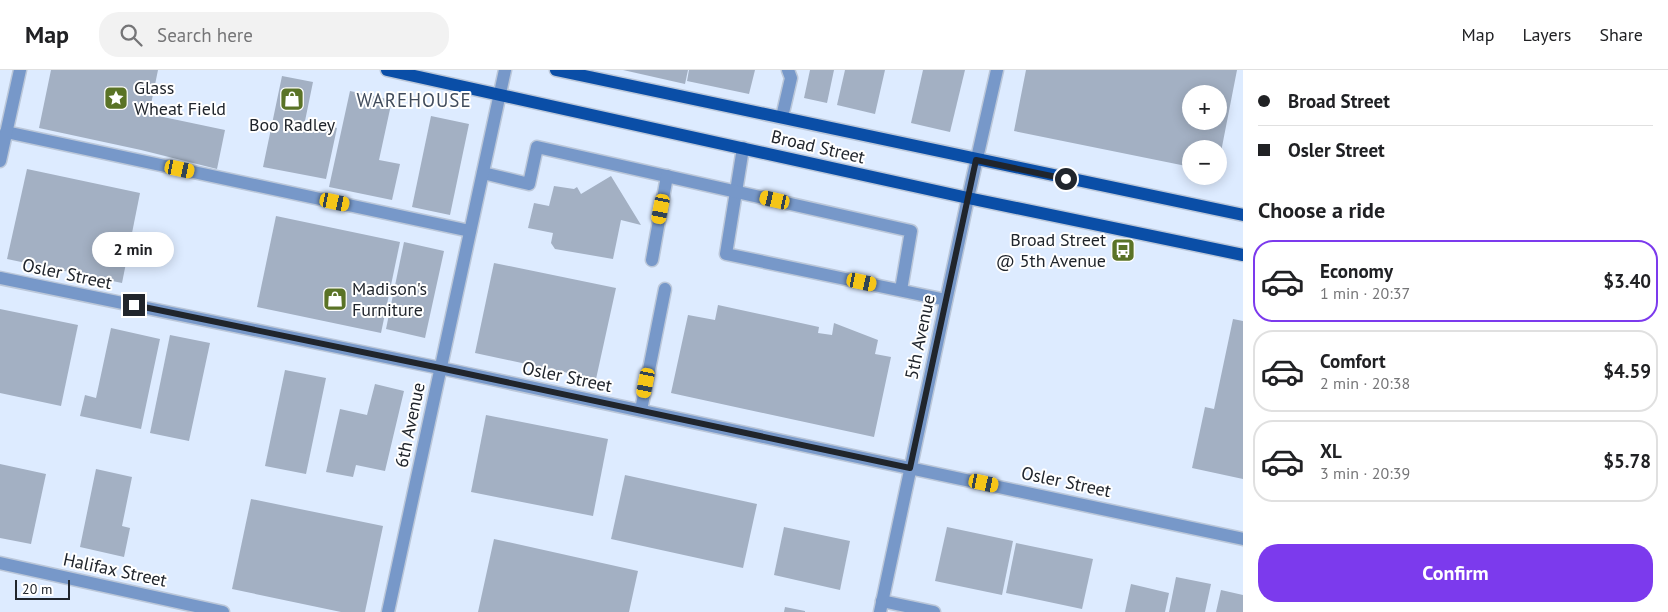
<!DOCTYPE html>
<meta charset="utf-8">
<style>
:root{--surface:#fff;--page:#f2f2f2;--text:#202124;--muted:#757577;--line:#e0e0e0;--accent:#7c3aed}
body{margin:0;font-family:"PT Sans",sans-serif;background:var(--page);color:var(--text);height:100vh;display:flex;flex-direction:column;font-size:19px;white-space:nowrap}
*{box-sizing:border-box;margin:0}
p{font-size:16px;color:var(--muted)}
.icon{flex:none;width:28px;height:28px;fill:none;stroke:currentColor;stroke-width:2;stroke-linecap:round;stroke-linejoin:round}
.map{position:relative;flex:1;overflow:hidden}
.panel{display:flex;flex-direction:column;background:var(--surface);width:425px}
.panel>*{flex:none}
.hud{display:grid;align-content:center;height:110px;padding:0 15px;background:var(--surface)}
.fabs{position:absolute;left:1182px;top:15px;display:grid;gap:10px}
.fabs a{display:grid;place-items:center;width:45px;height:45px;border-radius:50%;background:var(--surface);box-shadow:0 2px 12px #0003;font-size:25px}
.scale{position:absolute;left:15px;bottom:12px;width:55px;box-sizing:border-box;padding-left:5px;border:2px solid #20252c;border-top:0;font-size:14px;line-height:18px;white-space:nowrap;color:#20252c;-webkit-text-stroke:4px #fff;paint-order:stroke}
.end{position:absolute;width:22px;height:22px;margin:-11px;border:6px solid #20252c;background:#fff;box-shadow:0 0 0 2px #fff}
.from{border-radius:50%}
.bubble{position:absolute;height:35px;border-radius:18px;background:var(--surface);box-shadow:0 2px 12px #0003;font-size:16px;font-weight:700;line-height:35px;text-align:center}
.car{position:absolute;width:15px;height:30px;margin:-15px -8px;border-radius:6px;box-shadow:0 0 4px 1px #0007;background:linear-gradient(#f5c518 24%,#345 0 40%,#f5c518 0 76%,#345 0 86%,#f5c518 0)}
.hud b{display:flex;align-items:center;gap:18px;height:48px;font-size:19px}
.hud b+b{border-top:1px solid var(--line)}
.hud i{width:12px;height:12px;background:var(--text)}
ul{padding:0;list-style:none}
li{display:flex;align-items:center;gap:15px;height:82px;margin:0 10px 8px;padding:0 5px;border:2px solid var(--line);border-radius:20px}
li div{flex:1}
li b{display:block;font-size:19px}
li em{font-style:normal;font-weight:700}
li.active{border-color:var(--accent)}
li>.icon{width:45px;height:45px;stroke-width:1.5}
h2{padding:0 15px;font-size:22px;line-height:60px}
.button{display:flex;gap:10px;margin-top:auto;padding:10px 15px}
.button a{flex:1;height:58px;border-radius:20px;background:var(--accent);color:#fff;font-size:20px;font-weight:700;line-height:58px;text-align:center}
header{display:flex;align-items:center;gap:30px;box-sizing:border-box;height:70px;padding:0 25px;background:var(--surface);border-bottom:1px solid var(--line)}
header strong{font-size:24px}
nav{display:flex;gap:28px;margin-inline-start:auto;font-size:18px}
.search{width:350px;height:45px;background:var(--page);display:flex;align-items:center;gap:12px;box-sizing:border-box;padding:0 18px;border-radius:20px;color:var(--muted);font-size:19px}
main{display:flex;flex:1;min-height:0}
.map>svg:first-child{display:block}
.building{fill:#a3b0c3;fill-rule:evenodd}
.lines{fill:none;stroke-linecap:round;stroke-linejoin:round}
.minor-casing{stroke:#bbc7d9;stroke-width:15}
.major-casing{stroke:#bbc7d9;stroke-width:15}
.minor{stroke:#7798c9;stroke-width:12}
.major{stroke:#0a4ea7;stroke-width:12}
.route{stroke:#20252c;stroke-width:6}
.labels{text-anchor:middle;stroke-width:4;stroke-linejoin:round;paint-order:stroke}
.poi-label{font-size:18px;fill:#20252c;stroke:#fff;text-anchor:start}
.street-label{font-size:18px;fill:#20252c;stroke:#fff}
.neighbourhood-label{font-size:19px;letter-spacing:1px;fill:#414c5c;stroke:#fff}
</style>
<header>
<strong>Map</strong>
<div class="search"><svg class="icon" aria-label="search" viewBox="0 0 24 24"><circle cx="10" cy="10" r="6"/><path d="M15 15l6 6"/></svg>Search here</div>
<nav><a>Map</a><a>Layers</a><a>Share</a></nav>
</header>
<main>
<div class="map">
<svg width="1243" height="542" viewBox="0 0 1243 542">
<rect width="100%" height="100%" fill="#ddebff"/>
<!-- building -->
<g class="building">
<path d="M51 0H158L149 44 225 60 217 99 141 80 39 58Z"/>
<path d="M623 0H688L685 14Z"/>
<path d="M689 0H755L749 24 687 11Z"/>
<path d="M810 0H834L827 33 804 28Z"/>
<path d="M845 0H885L875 44 837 35Z"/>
<path d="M923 0H965L950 62 911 53Z"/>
<path d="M1026 0H1237L1220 87 1219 79H1191V97L1014 61ZM1191 24H1219V51H1191Z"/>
<path d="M282 6 313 12 305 51 337 58 326 109 263 97Z"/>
<path d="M350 21 392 30 379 90 400 94 392 130 329 117Z"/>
<path d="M431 46 469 54 450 145 412 137Z"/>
<path d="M27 99 140 123 122 213 7 189Z"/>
<path d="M611 106 641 155 621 150 613 189 555 179 551 173 553 163 528 158 534 133 549 136 554 116 574 119 577 117 581 124Z"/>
<path d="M276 146 400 172 381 263 257 237Z"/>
<path d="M404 172 444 181 425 268 386 259Z"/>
<path d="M494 193 616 218 596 309 475 283Z"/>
<path d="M718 235 819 257 818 263 832 265 834 253 878 270 875 284 891 287 874 367 671 323 688 245 715 250Z"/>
<path d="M0 239 78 255 61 336 0 323Z"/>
<path d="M1233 249 1243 251V409L1192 398 1205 337 1214 339Z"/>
<path d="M111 258 160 269 141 359 80 346 85 325 96 328Z"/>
<path d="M170 265 210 273 189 371 150 363Z"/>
<path d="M285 300 326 308 306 404 265 396Z"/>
<path d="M375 314 404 321 385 401 356 395 353 407 326 402 340 339 367 345Z"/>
<path d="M486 345 608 369 593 446 471 422Z"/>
<path d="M0 394 46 404 31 474 0 468Z"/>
<path d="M96 399 132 407 122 456 130 458 124 487 80 477Z"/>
<path d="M625 405 757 434 743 498 611 469Z"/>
<path d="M251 429 383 456 365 542H341L232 519Z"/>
<path d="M784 457 850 471 840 520 774 505Z"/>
<path d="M947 457 1013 471 1002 525 935 511Z"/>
<path d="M494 469 638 501 629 542H478Z"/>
<path d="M1016 473 1093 489 1082 539 1006 523Z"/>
<path d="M1176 507 1211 514 1205 542H1169Z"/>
<path d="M1131 514 1169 523 1165 542H1125Z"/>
<path d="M1221 520 1243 525V542H1216Z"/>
<path d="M785 537 805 541V542H784Z"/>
</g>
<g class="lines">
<!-- minor casing -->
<g class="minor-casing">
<g id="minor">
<path d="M782 47 791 8 788 0"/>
<path d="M6 62 470 161"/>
<path d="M743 78 726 184 946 230"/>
<path d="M0 91 20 0"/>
<path d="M483 103 529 114 537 77 911 161 901 220"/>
<path d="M652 190 667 106"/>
<path d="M0 208 440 298 1243 469"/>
<path d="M641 340 665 219"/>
<path d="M0 493 223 542"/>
<path d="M882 531 934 542"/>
<path d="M388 542 505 0"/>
<path d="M880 542 968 128 997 0"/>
</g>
</g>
<!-- major casing -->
<g class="major-casing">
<g id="major">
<path d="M387 0 968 128 1243 185"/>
<path d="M556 0 1243 145"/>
</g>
</g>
<!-- minor -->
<use href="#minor" class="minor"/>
<!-- major -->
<use href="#major" class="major"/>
</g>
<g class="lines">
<!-- route -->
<path class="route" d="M134 235 440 298 910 398 976 90 1066 109"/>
</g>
<!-- icons -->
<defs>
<g id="sight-square" transform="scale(1.25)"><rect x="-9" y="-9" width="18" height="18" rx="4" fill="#5a7326" stroke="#fff"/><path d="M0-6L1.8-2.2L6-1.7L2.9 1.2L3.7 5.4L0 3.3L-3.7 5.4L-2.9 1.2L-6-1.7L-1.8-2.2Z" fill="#fff"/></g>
<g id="shop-square" transform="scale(1.25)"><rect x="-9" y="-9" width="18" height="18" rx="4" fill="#5a7326" stroke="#fff"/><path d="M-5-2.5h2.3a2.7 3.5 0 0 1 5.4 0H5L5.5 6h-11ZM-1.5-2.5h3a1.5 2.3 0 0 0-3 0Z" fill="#fff"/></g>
<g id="bus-square" transform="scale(1.25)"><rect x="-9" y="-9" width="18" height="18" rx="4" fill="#5a7326" stroke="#fff"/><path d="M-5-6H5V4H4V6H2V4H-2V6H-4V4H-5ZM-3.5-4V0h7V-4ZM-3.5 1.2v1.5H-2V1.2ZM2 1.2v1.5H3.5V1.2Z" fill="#fff"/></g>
</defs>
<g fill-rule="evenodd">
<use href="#sight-square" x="116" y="28"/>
<use href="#shop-square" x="292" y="29"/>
<use href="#bus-square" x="1123" y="180"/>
<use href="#shop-square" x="335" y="229"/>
</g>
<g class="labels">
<!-- poi labels -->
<g class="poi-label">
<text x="134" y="24">Glass<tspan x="134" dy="21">Wheat Field</tspan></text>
<text x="292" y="61" text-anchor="middle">Boo Radley</text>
<text x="1106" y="176" text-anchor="end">Broad Street<tspan x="1106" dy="21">@ 5th Avenue</tspan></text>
<text x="352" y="225">Madison's<tspan x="352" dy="21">Furniture</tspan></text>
</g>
<!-- street labels -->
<g class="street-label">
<text transform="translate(818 77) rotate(13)" y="6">Broad Street</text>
<text transform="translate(67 204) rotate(12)" y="6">Osler Street</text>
<text transform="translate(920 267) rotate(-78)" y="6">5th Avenue</text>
<text transform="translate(567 307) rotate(12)" y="6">Osler Street</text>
<text transform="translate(410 355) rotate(-78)" y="6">6th Avenue</text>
<text transform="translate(1066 412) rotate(12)" y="6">Osler Street</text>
<text transform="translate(115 500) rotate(12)" y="6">Halifax Street</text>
</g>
<!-- neighbourhood labels -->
<g class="neighbourhood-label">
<text x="414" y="37">WAREHOUSE</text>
</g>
</g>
</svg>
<div class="fabs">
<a>+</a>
<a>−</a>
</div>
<div class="scale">20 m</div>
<i class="end from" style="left:1066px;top:109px"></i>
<i class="end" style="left:134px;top:235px"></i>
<div class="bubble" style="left:92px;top:162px;width:82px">2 min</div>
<i class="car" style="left:180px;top:99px;rotate:102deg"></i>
<i class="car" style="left:775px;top:130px;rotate:283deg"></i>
<i class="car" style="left:335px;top:132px;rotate:102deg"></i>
<i class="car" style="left:661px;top:139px;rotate:191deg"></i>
<i class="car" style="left:862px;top:212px;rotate:102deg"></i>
<i class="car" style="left:646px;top:313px;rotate:191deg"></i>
<i class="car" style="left:984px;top:413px;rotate:102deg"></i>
</div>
<section class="panel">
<div class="hud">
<b><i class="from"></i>Broad Street</b>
<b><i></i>Osler Street</b>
</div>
<h2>Choose a ride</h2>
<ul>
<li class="active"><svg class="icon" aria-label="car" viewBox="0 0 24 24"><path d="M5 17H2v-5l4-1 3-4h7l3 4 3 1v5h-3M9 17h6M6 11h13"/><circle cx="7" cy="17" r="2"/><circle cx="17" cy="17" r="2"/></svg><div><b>Economy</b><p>1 min · 20:37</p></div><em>$3.40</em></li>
<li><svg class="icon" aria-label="car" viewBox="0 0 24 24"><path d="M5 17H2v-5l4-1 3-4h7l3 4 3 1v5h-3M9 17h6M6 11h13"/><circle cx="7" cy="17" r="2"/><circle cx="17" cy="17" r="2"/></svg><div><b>Comfort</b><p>2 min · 20:38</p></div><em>$4.59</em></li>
<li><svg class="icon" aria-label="car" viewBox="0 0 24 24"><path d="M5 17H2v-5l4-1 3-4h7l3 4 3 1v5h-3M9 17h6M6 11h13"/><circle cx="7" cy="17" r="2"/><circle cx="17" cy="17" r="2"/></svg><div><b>XL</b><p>3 min · 20:39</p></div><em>$5.78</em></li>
</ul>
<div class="button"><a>Confirm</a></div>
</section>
</main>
